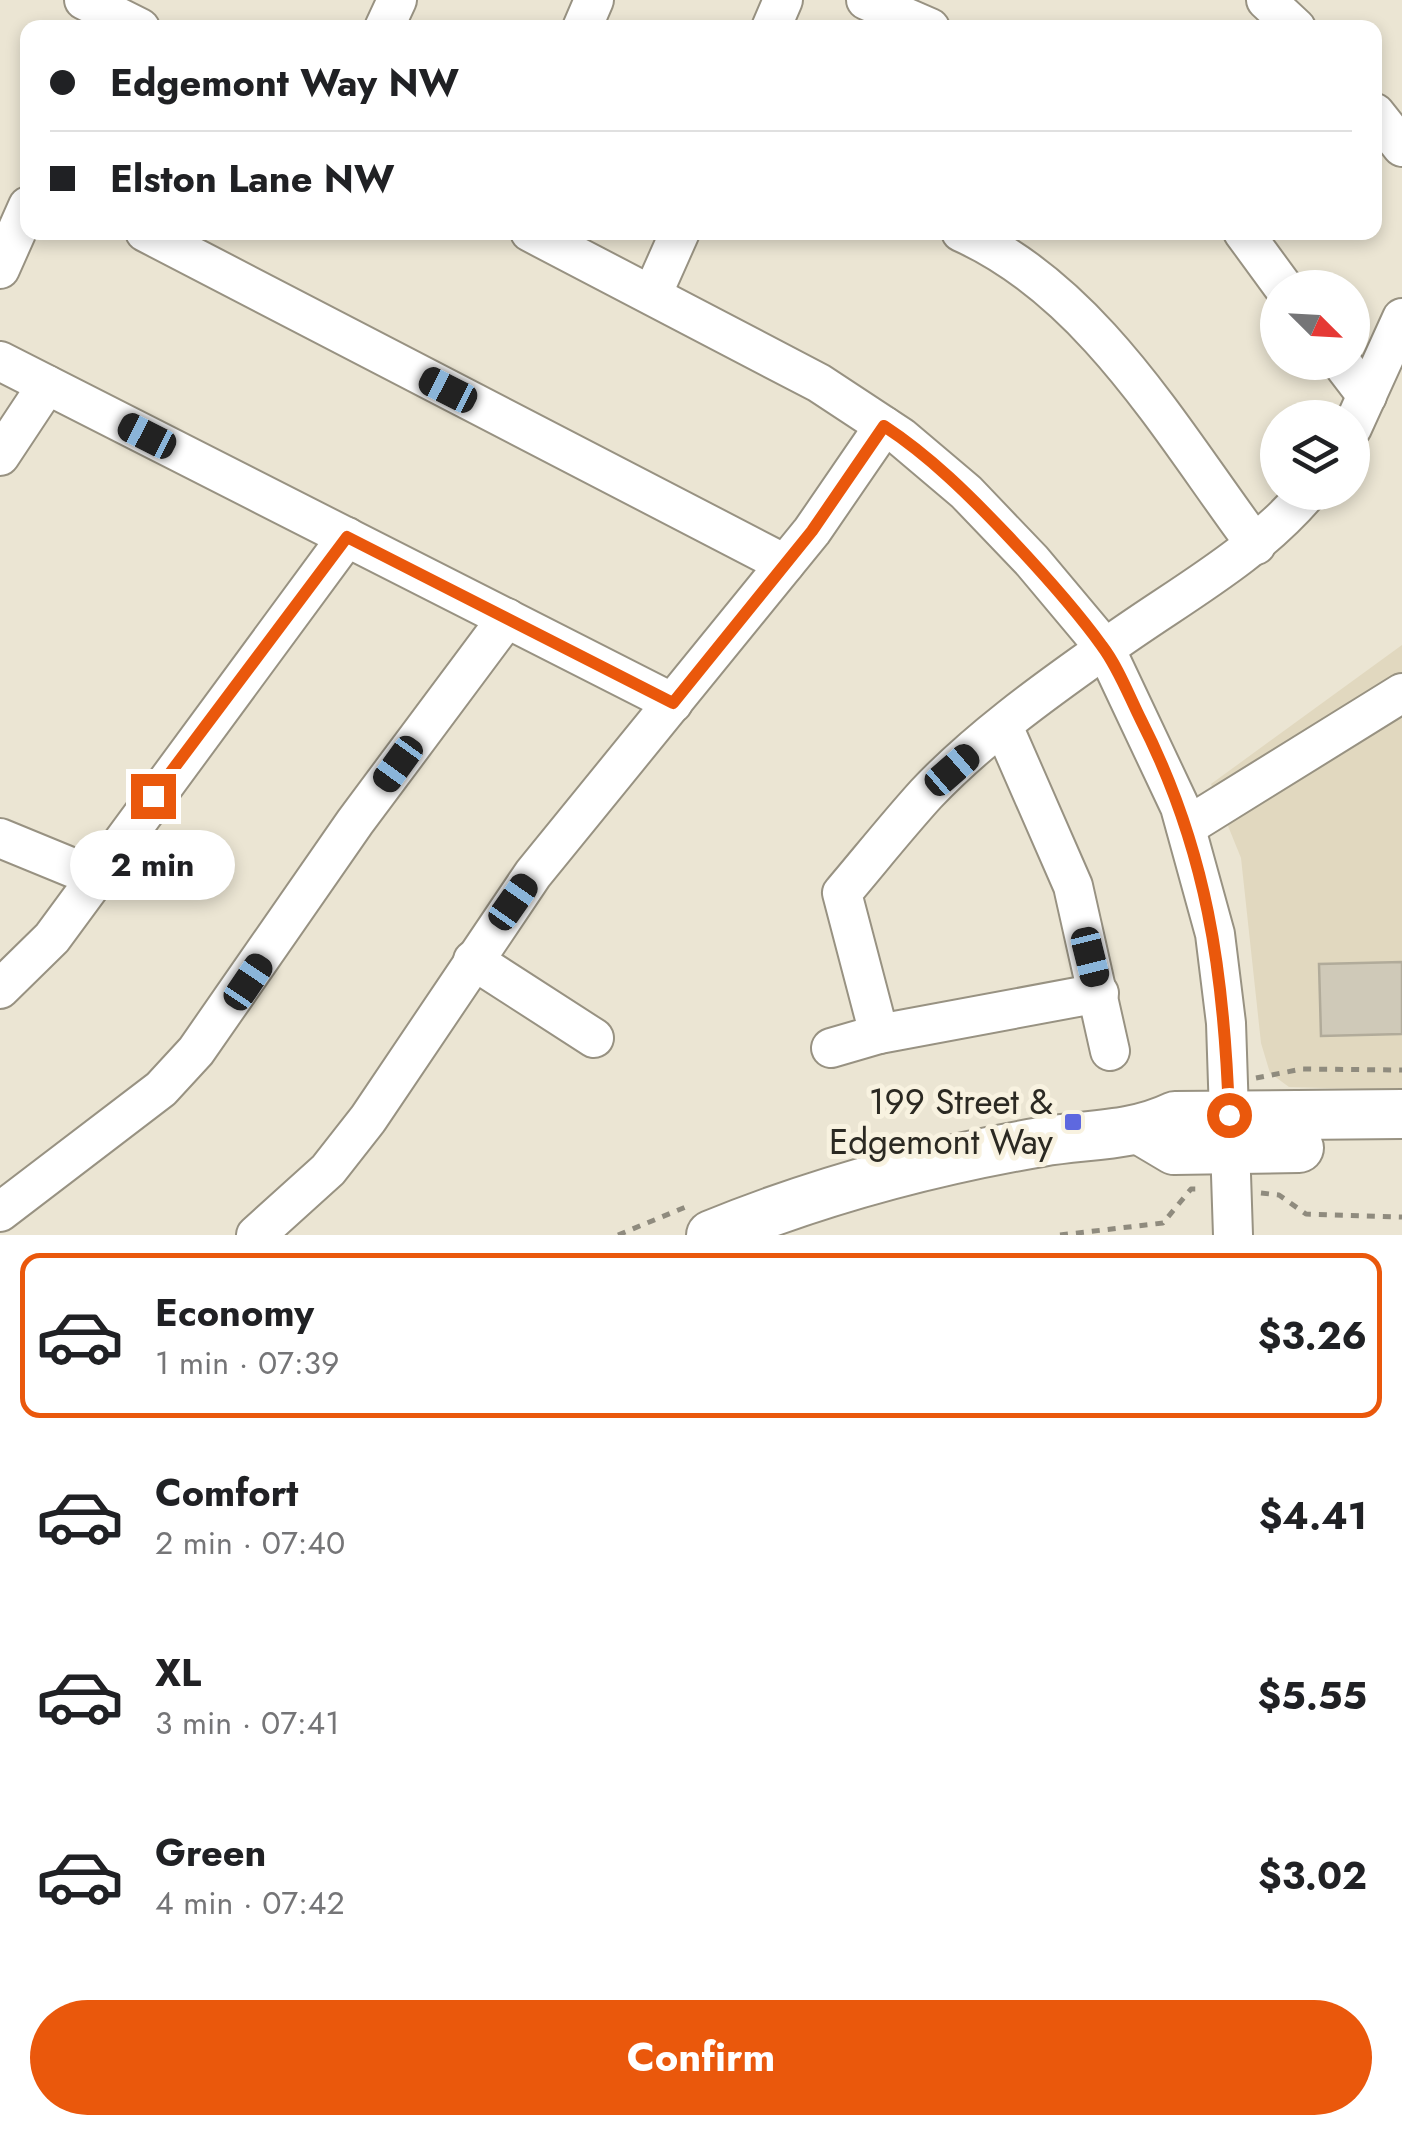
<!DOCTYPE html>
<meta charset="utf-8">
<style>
:root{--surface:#fff;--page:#f6f6f6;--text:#202124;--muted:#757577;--line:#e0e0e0;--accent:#ea580c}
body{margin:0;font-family:Jost,sans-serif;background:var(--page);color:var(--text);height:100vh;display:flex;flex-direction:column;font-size:38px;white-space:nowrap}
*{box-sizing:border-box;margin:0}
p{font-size:32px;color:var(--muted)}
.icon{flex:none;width:55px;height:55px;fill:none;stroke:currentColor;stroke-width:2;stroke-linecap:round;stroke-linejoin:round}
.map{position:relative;height:1235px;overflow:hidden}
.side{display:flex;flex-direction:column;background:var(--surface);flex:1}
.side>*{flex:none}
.hud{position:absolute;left:20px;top:20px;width:1362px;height:220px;border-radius:20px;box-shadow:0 5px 15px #0003;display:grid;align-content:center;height:220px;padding:0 30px;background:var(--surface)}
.needle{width:65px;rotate:114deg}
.tools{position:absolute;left:1260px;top:270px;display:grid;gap:20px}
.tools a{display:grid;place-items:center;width:110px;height:110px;border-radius:50%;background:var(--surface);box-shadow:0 5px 15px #0003;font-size:50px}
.end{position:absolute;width:45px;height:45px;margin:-22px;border:12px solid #ea580c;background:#fff;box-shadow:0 0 0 5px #fff}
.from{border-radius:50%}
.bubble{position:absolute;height:70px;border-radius:35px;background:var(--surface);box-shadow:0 5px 15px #0003;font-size:32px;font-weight:700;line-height:70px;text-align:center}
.car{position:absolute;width:30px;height:60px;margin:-30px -15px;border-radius:12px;box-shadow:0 0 8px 2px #0007;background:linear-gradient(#222 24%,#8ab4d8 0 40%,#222 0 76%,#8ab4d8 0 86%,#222 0)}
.hud b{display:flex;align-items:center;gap:35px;height:95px;font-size:38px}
.hud b+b{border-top:2px solid var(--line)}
.hud i{width:25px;height:25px;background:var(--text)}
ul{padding:18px 0 0;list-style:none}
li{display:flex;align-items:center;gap:30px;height:165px;margin:0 20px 15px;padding:0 10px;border:5px solid transparent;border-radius:20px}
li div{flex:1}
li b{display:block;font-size:38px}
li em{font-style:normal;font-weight:700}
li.selected{border-color:var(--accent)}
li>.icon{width:90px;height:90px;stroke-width:1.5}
.button{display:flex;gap:20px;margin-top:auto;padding:20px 30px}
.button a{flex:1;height:115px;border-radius:60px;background:var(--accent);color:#fff;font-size:40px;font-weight:700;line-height:115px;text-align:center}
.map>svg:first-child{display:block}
.built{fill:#e1d8bf}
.building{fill:#cfc9b8;stroke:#b1ab9a;stroke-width:2.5}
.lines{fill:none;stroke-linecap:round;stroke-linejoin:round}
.minor-casing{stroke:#989282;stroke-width:42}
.major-casing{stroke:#989282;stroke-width:52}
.path{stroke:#8f8b7e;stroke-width:5;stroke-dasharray:8 8;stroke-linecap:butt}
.minor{stroke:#fff;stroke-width:38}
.major{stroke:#fff;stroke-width:48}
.route{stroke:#ea580c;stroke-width:12}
.poi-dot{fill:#5e68df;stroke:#f8f2e0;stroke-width:4}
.labels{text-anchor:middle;stroke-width:10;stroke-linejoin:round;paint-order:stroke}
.poi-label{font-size:35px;fill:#2b2922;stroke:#f8f2e0;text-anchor:end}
</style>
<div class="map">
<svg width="1402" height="1235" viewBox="0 0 1402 1235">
<rect width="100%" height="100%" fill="#ebe5d3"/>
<!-- built -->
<path class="built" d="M1402 645V1090L1289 1087 1270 1073 1261 1043 1241 858 1211 784Z"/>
<!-- building -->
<path class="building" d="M1402 962V1034L1321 1036 1319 964Z"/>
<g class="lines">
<!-- minor casing -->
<g class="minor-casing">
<g id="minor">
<path d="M84 0 140 28"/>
<path d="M866 0 930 28"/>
<path d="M1266 0 1296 28"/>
<path d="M384 28 397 0"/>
<path d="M582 28 594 0"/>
<path d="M771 28 783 0"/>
<path d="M1375 113 1402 147"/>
<path d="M145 232 785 564"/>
<path d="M530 232 819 383 901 437 966 492 1032 561 1105 648 1180 807 1215 934 1226 1023 1233 1235"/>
<path d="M961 232C1093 291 1173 434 1256 545"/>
<path d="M1243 232 1284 288"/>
<path d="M0 269 28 206"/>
<path d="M652 295 680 232"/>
<path d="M0 361 673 703"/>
<path d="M1341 362 1367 396"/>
<path d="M1352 428 1402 318"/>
<path d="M0 456 47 385"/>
<path d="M1003 726 1073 886 1110 1051"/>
<path d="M1186 827 1402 693"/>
<path d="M0 838 95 877"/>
<path d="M473 960 594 1038"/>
<path d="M0 989 52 938 347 537"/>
<path d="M879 1034 1099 993"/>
<path d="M831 1048 879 1034 842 893C870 860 897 826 926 794 977 740 1042 693 1103 650 1174 598 1250 560 1308 492"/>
<path d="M0 1212 161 1089 196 1051 355 822 507 618"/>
<path d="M256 1235 328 1170 368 1119 533 874 812 531 884 426"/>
</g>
</g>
<!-- major casing -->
<g class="major-casing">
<g id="major">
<path d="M1142 1131 1174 1150 1299 1148"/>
<path d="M711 1235C816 1192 930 1161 1041 1142 1088 1134 1131 1137 1175 1116L1402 1114"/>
</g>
</g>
<!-- path -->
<g class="path">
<path d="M1256 1078 1302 1069 1402 1070"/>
<path d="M1261 1193 1279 1195 1306 1214 1402 1217"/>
<path d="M618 1235 688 1206"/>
<path d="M1060 1235 1163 1223 1191 1189H1201"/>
</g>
<!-- minor -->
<use href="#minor" class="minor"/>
<!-- major -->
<use href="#major" class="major"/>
</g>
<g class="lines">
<!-- route -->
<path class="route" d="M153 796 347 537 673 703 812 531 884 426C930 456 970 496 1008 536 1041 571 1074 607 1102 646 1118 667 1129 696 1141 720 1207 850 1224 971 1229 1115"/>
</g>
<!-- markers -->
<rect class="poi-dot" x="1063" y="1112" width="20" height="20" rx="5"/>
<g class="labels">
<!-- poi labels -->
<g class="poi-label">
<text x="1053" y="1114">199 Street &amp;<tspan x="1053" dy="40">Edgemont Way</tspan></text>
</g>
</g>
</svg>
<div class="tools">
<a><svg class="needle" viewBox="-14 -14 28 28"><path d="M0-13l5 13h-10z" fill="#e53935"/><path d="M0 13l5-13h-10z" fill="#757577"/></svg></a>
<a><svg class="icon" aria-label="layers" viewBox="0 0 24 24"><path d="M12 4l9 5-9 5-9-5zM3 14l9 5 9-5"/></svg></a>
</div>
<i class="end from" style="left:1229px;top:1115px"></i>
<i class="end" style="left:153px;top:796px"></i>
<div class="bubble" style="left:70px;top:830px;width:165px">2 min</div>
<i class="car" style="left:448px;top:390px;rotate:297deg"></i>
<i class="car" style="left:147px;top:436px;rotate:297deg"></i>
<i class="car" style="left:398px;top:764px;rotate:216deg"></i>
<i class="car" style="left:952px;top:770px;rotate:49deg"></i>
<i class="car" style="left:513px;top:902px;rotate:35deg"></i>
<i class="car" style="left:1090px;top:957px;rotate:166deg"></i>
<i class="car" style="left:248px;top:982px;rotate:34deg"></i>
<div class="hud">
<b><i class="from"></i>Edgemont Way NW</b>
<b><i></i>Elston Lane NW</b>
</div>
</div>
<section class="side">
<ul>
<li class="selected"><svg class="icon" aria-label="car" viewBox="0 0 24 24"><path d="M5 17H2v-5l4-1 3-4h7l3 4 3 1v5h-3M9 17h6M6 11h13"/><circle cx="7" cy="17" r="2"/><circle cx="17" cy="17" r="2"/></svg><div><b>Economy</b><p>1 min · 07:39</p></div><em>$3.26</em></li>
<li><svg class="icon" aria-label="car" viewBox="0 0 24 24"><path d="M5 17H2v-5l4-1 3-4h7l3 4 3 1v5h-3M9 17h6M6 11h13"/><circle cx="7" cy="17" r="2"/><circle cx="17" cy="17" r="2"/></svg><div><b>Comfort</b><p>2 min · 07:40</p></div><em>$4.41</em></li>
<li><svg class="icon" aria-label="car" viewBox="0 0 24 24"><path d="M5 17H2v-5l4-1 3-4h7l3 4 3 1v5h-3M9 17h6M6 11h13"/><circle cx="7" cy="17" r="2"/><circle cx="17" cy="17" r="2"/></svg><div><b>XL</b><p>3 min · 07:41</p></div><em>$5.55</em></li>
<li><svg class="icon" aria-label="car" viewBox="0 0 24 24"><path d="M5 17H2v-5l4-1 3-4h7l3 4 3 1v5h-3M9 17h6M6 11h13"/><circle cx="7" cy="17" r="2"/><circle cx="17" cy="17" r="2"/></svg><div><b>Green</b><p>4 min · 07:42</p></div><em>$3.02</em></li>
</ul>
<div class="button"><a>Confirm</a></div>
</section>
